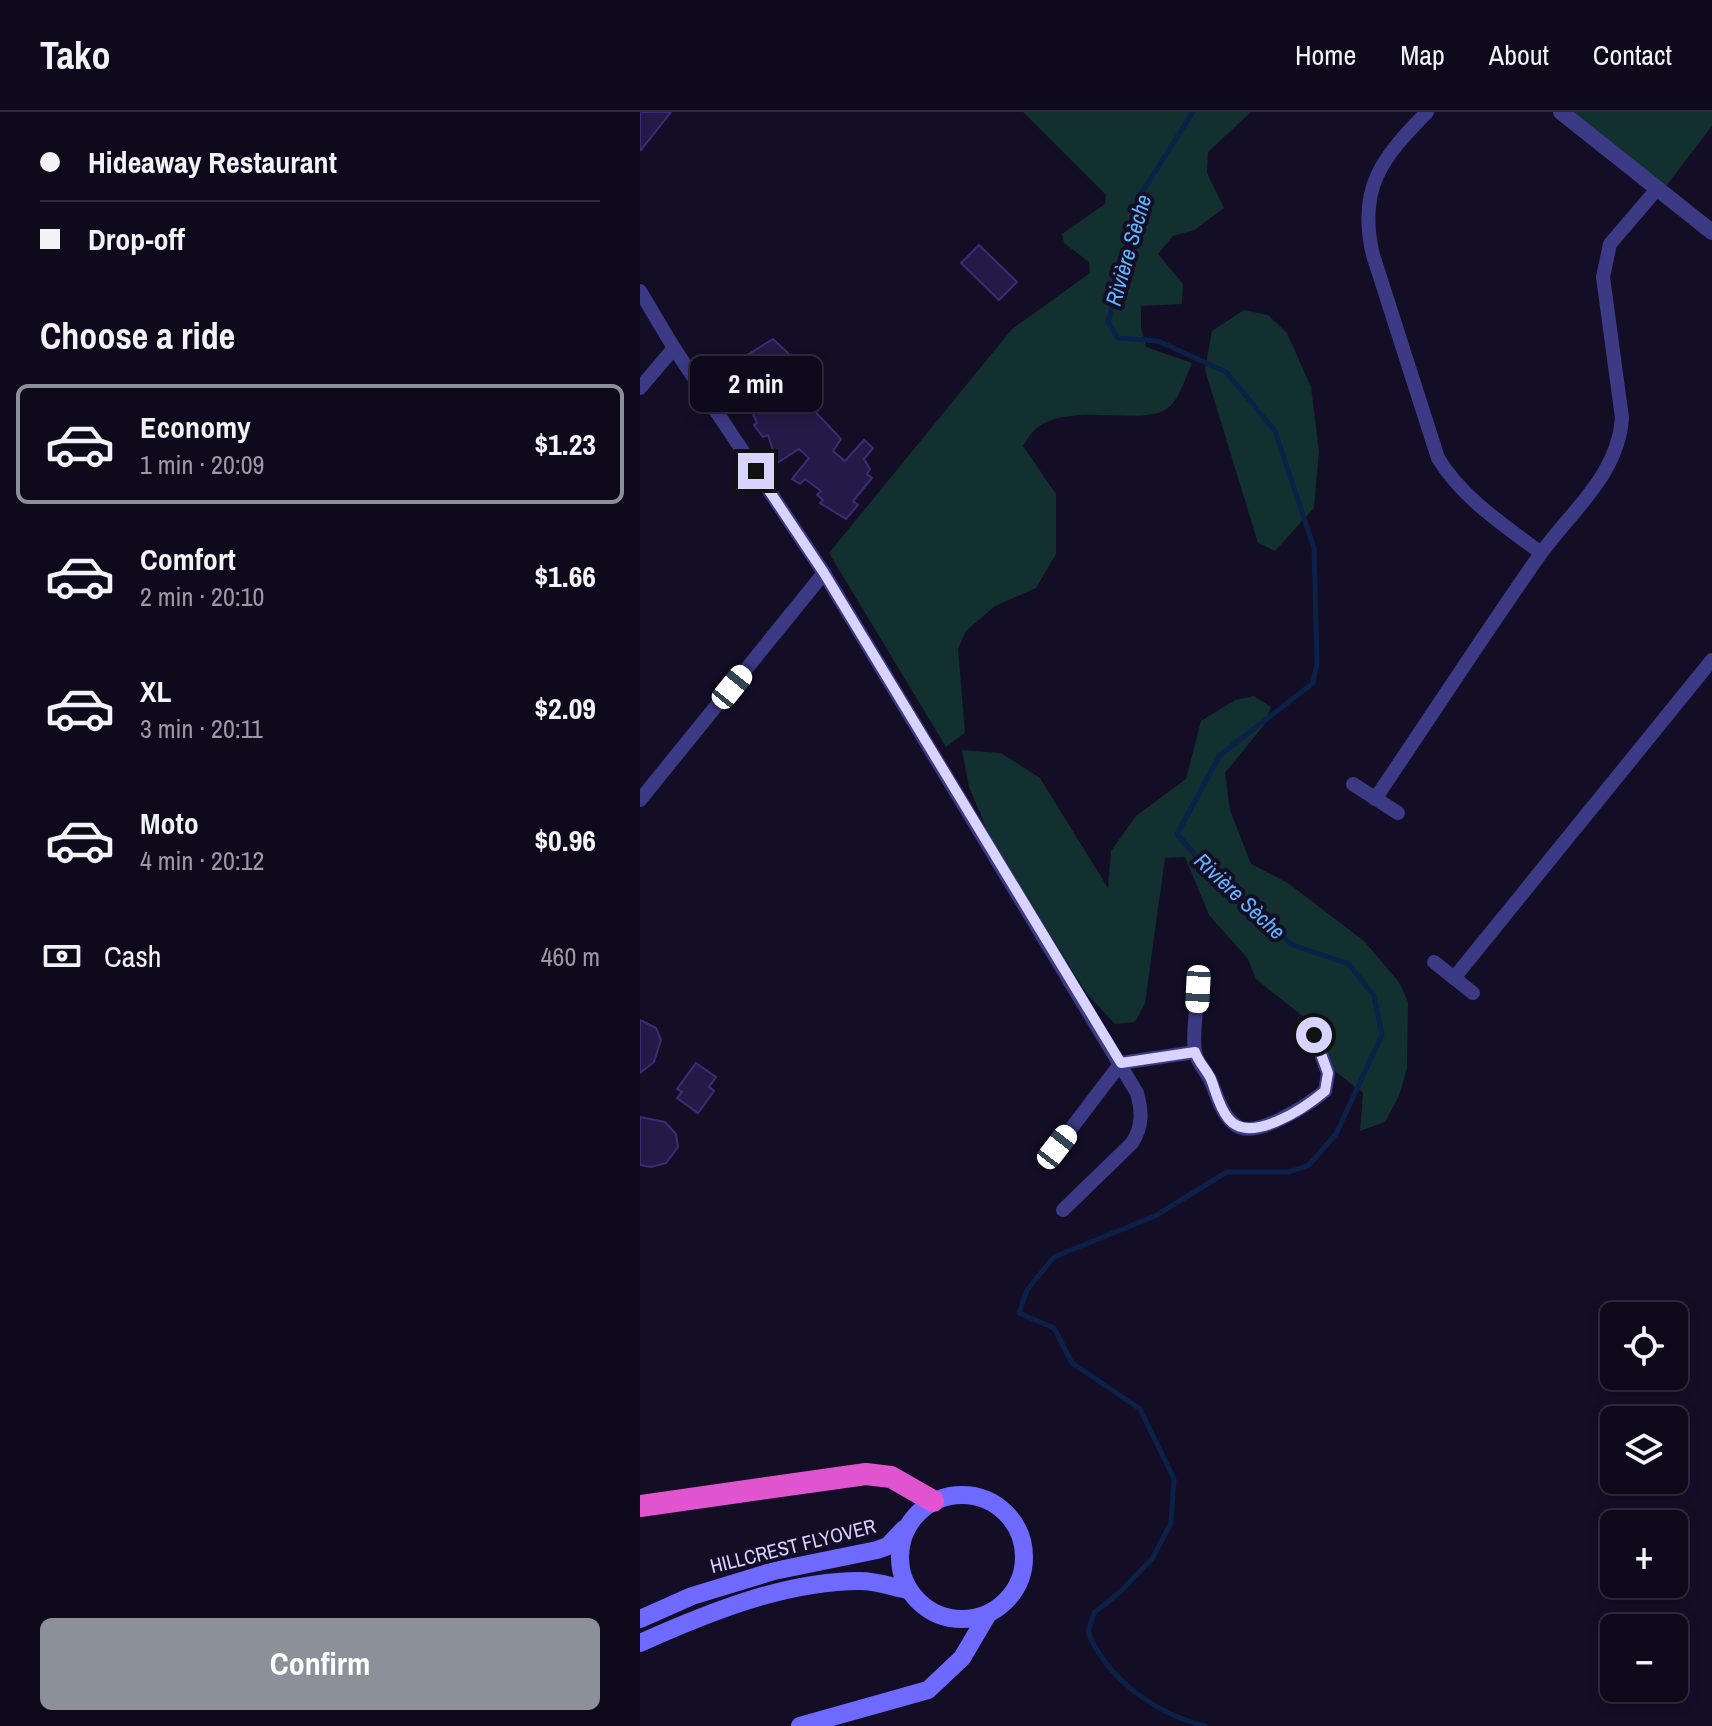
<!DOCTYPE html>
<meta charset="utf-8">
<style>
:root{--surface:#0e0a1c;--page:#171325;--text:#f1f3f6;--muted:#9b9aa3;--line:#2e2b3b;--accent:#8c9099}
body{margin:0;font-family:"Archivo Narrow",sans-serif;background:var(--page);color:var(--text);height:100vh;display:flex;flex-direction:column;font-size:30px;white-space:nowrap}
*{box-sizing:border-box;margin:0}
p{font-size:26px;color:var(--muted)}
.icon{flex:none;width:44px;height:44px;fill:none;stroke:currentColor;stroke-width:2;stroke-linecap:round;stroke-linejoin:round}
.map{position:relative;flex:1;overflow:hidden}
.panel{display:flex;flex-direction:column;background:var(--surface);width:640px}
.panel>*{flex:none}
.banner{display:grid;align-content:center;height:176px;padding:0 40px;background:var(--surface)}
.buttons{position:absolute;left:960px;top:1190px;display:grid;gap:16px}
.buttons a{display:grid;place-items:center;width:88px;height:88px;border-radius:12px;background:var(--surface);box-shadow:0 4px 12px #0003,0 0 0 2px var(--line);font-size:40px}
.end{position:absolute;width:36px;height:36px;margin:-18px;border:10px solid #d9d3ff;background:#111;box-shadow:0 0 0 4px #111}
.from{border-radius:50%}
.bubble{position:absolute;height:56px;border-radius:12px;background:var(--surface);box-shadow:0 4px 12px #0003,0 0 0 2px var(--line);font-size:26px;font-weight:800;line-height:56px;text-align:center}
.car{position:absolute;width:24px;height:48px;margin:-24px -12px;border-radius:10px;box-shadow:0 0 6px 2px #0007;background:linear-gradient(#fff 24%,#345 0 40%,#fff 0 76%,#345 0 86%,#fff 0)}
.banner b{display:flex;align-items:center;gap:28px;height:76px;font-size:30px}
.banner b+b{border-top:2px solid var(--line)}
.banner i{width:20px;height:20px;background:var(--text)}
ul{padding:0;list-style:none}
li{display:flex;align-items:center;gap:24px;height:120px;margin:0 16px 12px;padding:0 24px;border:4px solid transparent;border-radius:12px}
li div{flex:1}
li b{display:block;font-size:30px}
li em{font-style:normal;font-weight:800}
li.current{border-color:var(--accent)}
li>.icon{width:72px;height:72px;stroke-width:1.5}
h2{padding:0 40px;font-size:36px;line-height:96px}
.pay{display:flex;align-items:center;gap:20px;height:88px;padding:0 40px;font-size:30px}
.pay p{margin-inline-start:auto}
.action{display:flex;gap:16px;margin-top:auto;padding:16px 40px}
.action a{flex:1;height:92px;border-radius:12px;background:var(--accent);color:#fff;font-size:32px;font-weight:800;line-height:92px;text-align:center}
header{display:flex;align-items:center;gap:48px;box-sizing:border-box;height:112px;padding:0 40px;background:var(--surface);border-bottom:2px solid var(--line)}
header strong{font-size:38px}
nav{display:flex;gap:44px;margin-inline-start:auto;font-size:28px}
main{display:flex;flex:1;min-height:0}
.map>svg:first-child{display:block}
.green{fill:#11302f}
.lines{fill:none;stroke-linecap:round;stroke-linejoin:round}
.stream{stroke:#0b2148;stroke-width:5}
.building{fill:#241a47;stroke:#3b2c73;stroke-width:2}
.minor{stroke:#3c3985;stroke-width:14}
.tertiary{stroke:#3c3985;stroke-width:16}
.secondary{stroke:#6f6aff;stroke-width:18}
.trunk{stroke:#e154d0;stroke-width:22}
.route{stroke:#d9d3ff;stroke-width:10}
.labels{text-anchor:middle;stroke-width:8;stroke-linejoin:round;paint-order:stroke}
.street-label{font-size:20px;fill:#d9d3ff;stroke:#130e26}
.water-label{font-size:22px;font-style:italic;fill:#61b4ff;stroke:#130e26}
</style>
<header>
<strong>Tako</strong>
<nav><a>Home</a><a>Map</a><a>About</a><a>Contact</a></nav>
</header>
<main>
<section class="panel">
<div class="banner">
<b><i class="from"></i>Hideaway Restaurant</b>
<b><i></i>Drop-off</b>
</div>
<h2>Choose a ride</h2>
<ul>
<li class="current"><svg class="icon" aria-label="car" viewBox="0 0 24 24"><path d="M5 17H2v-5l4-1 3-4h7l3 4 3 1v5h-3M9 17h6M6 11h13"/><circle cx="7" cy="17" r="2"/><circle cx="17" cy="17" r="2"/></svg><div><b>Economy</b><p>1 min · 20:09</p></div><em>$1.23</em></li>
<li><svg class="icon" aria-label="car" viewBox="0 0 24 24"><path d="M5 17H2v-5l4-1 3-4h7l3 4 3 1v5h-3M9 17h6M6 11h13"/><circle cx="7" cy="17" r="2"/><circle cx="17" cy="17" r="2"/></svg><div><b>Comfort</b><p>2 min · 20:10</p></div><em>$1.66</em></li>
<li><svg class="icon" aria-label="car" viewBox="0 0 24 24"><path d="M5 17H2v-5l4-1 3-4h7l3 4 3 1v5h-3M9 17h6M6 11h13"/><circle cx="7" cy="17" r="2"/><circle cx="17" cy="17" r="2"/></svg><div><b>XL</b><p>3 min · 20:11</p></div><em>$2.09</em></li>
<li><svg class="icon" aria-label="car" viewBox="0 0 24 24"><path d="M5 17H2v-5l4-1 3-4h7l3 4 3 1v5h-3M9 17h6M6 11h13"/><circle cx="7" cy="17" r="2"/><circle cx="17" cy="17" r="2"/></svg><div><b>Moto</b><p>4 min · 20:12</p></div><em>$0.96</em></li>
</ul>
<div class="pay"><svg class="icon" aria-label="cash" viewBox="0 0 24 24"><path d="M3 7h18v10H3z"/><circle cx="12" cy="12" r="2"/></svg>Cash<p>460 m</p></div>
<div class="action"><a>Confirm</a></div>
</section>
<div class="map">
<svg width="1072" height="1614" viewBox="0 0 1072 1614">
<rect width="100%" height="100%" fill="#130e26"/>
<!-- green -->
<g class="green">
<path d="M383 0H611L568 40 567 61 584 96 554 118 533 124 518 142 543 172 542 192 501 194V215L506 235 552 251C546 264 540 286 529 295 505 316 435 289 398 315 392 319 387 328 383 334L416 382V442L396 476 355 494 326 519 318 537 325 621 306 635 189 441 372 217 450 161 449 150 424 131 422 122 465 92 466 83Z"/>
<path d="M933 0H1072V14L1026 74Z"/>
<path d="M604 198 628 203 647 221 671 275 679 339 674 396 635 439 618 431 565 258 572 219Z"/>
<path d="M614 584 631 595 624 613 585 661 590 698 611 752 648 771 724 829 759 870 768 890 767 956 759 984 745 1010 720 1019 723 981 691 956 680 918 616 867 608 847 569 803 545 745 525 746 505 891 495 910 475 912 447 882 352 730 329 675 322 638 361 641 400 666 468 776 471 739 496 704 546 667 561 609 595 588Z"/>
</g>
<g class="lines">
<!-- stream -->
<path class="stream" d="M553 0 499 85 468 210 478 226 518 229 586 260 635 319 674 436 677 552 673 571 580 643 537 722 573 764 652 833 709 852 734 884 742 923 696 1022 669 1053 649 1060H587L515 1104 414 1145 387 1178 379 1201 414 1216 432 1251 500 1297 534 1367 531 1411 512 1447 480 1480 454 1501 448 1520C467 1567 516 1602 565 1614"/>
</g>
<!-- building -->
<g class="building">
<path d="M0 0H31L1 38 0 37Z"/>
<path d="M339 133 377 170 359 188 321 151Z"/>
<path d="M133 227 150 243 147 247 159 267 167 265 176 274 169 282 167 291 201 327 193 339 205 349 224 328 233 336 224 347 230 357 227 362 232 366 213 389 218 393 206 407 180 391 183 388 177 383 181 379 165 367 160 372 152 367 169 346 159 337 137 351 128 323 123 325 114 313 117 311 110 295 104 296 93 280 96 279 86 256Z"/>
<path d="M0 908 16 916 21 928 14 950 0 961Z"/>
<path d="M56 951 76 965 69 975 74 979 58 1001 37 986 42 980 37 977Z"/>
<path d="M0 1005 25 1010 36 1022 38 1035 26 1051 11 1055 0 1053Z"/>
</g>
<g class="lines">
<!-- minor -->
<g class="minor">
<path d="M787 0C742 46 717 76 733 143L798 346C822 386 864 413 901 441"/>
<path d="M0 179 34 236 184 461 497 981C502 999 503 1014 492 1031L423 1098"/>
<path d="M0 276 34 236"/>
<path d="M713 672 758 701"/>
<path d="M735 687C790 606 843 524 899 444 930 400 978 364 982 306L963 165 970 132 1017 77"/>
<path d="M0 688 184 461"/>
<path d="M794 850 833 881"/>
<path d="M814 866 1072 548"/>
<path d="M558 877C557 897 552 920 555 940 557 952 568 960 572 972 578 987 583 1005 597 1014 616 1027 669 992 685 979L688 961 674 923"/>
<path d="M417 1035 481 951 555 940"/>
</g>
<!-- tertiary -->
<path class="tertiary" d="M921 0 1072 120"/>
<!-- secondary -->
<g class="secondary">
<circle cx="322" cy="1445" r="62"/>
<path d="M0 1507 52 1484 134 1459 237 1438 248 1434 264 1417"/>
<path d="M0 1531C67 1501 145 1469 220 1469 236 1469 253 1475 268 1478"/>
<path d="M160 1614 288 1578 322 1546 348 1502"/>
</g>
<!-- trunk -->
<path class="trunk" d="M0 1394 226 1362 251 1365 293 1389"/>
</g>
<g class="lines">
<!-- route -->
<path class="route" d="M116 359 184 461 481 951 555 940C559 951 566 957 571 967 576 980 579 995 588 1006 609 1034 665 996 685 979L688 961 674 923"/>
</g>
<g class="labels">
<!-- street labels -->
<g class="street-label">
<text transform="translate(153 1434) rotate(-14)" y="7">HILLCREST FLYOVER</text>
</g>
<!-- water labels -->
<g class="water-label">
<text transform="translate(488 138) rotate(-74)" y="8">Rivière Sèche</text>
<text transform="translate(600 784) rotate(43)" y="8">Rivière Sèche</text>
</g>
</g>
</svg>
<div class="buttons">
<a><svg class="icon" aria-label="locate" viewBox="0 0 24 24"><circle cx="12" cy="12" r="6"/><path d="M12 2v4M12 18v4M2 12h4M18 12h4"/></svg></a>
<a><svg class="icon" aria-label="layers" viewBox="0 0 24 24"><path d="M12 4l9 5-9 5-9-5zM3 14l9 5 9-5"/></svg></a>
<a>+</a>
<a>−</a>
</div>
<i class="end from" style="left:674px;top:923px"></i>
<i class="end" style="left:116px;top:359px"></i>
<div class="bubble" style="left:50px;top:244px;width:132px">2 min</div>
<i class="car" style="left:92px;top:575px;rotate:39deg"></i>
<i class="car" style="left:558px;top:877px;rotate:183deg"></i>
<i class="car" style="left:417px;top:1035px;rotate:38deg"></i>
</div>
</main>
